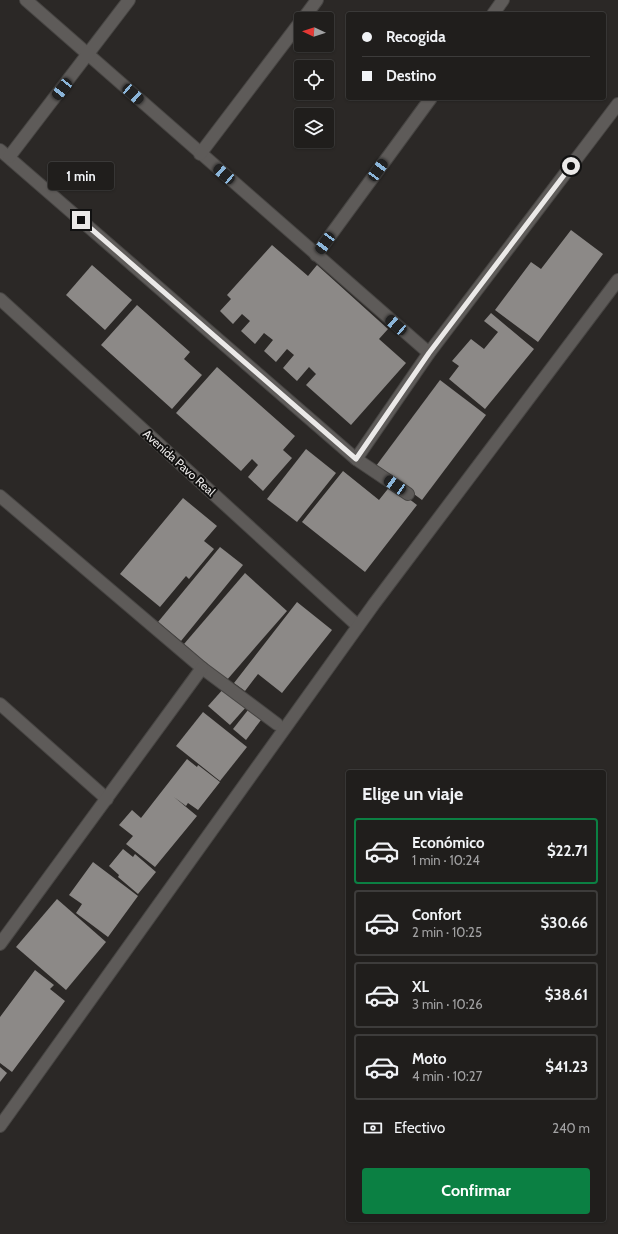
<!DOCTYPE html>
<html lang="es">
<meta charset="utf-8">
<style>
:root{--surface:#201e1c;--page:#2d2b29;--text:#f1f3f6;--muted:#a2a2a3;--line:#3d3c3b;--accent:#0b8043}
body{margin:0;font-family:Cabin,sans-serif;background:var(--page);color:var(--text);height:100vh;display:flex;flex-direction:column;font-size:15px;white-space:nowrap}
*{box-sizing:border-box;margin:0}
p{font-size:13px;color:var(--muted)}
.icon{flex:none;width:22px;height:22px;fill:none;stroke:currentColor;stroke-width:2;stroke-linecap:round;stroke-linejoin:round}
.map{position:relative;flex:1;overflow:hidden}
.sheet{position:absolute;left:346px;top:770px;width:260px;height:452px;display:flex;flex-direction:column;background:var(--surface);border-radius:4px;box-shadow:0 1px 3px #0004,0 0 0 1px var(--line)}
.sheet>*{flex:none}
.hud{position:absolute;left:346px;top:12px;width:260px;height:88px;border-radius:4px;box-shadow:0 1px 3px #0004,0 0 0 1px var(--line);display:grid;align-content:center;height:88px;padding:0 16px;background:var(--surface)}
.needle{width:26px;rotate:274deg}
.tools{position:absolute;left:294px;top:12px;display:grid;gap:8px}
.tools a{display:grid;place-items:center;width:40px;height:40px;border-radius:4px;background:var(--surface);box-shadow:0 1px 3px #0004,0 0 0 1px var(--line);font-size:20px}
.end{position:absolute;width:18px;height:18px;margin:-9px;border:5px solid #ebe9e8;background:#111;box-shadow:0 0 0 2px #111}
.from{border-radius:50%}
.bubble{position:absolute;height:28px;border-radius:4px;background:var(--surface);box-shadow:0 1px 3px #0004,0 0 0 1px var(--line);font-size:13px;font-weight:700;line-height:28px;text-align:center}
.car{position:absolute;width:12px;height:24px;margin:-12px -6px;border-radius:5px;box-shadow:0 0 3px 1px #0007;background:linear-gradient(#222 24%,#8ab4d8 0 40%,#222 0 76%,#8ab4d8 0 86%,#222 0)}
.hud b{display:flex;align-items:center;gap:14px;height:38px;font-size:15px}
.hud b+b{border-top:1px solid var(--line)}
.hud i{width:10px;height:10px;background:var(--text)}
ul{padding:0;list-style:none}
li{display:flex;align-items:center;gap:12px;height:66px;margin:0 8px 6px;padding:0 8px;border:2px solid var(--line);border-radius:4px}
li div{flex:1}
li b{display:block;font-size:15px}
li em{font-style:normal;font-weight:700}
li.active{border-color:var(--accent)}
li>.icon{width:36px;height:36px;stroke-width:1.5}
h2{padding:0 16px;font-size:18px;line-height:48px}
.pay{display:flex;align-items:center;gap:10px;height:44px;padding:0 16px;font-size:15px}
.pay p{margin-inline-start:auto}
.button{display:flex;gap:8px;margin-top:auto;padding:8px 16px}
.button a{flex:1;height:46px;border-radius:4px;background:var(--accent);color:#fff;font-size:16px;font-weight:700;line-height:46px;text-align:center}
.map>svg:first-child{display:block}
.building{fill:#8c8987}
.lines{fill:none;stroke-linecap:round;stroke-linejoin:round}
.minor-casing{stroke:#474543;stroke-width:14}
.tertiary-casing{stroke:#474543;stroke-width:14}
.secondary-casing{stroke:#474543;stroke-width:14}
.minor{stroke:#5e5b59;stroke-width:12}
.tertiary{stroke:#5e5b59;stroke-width:12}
.secondary{stroke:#5e5b59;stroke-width:12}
.route{stroke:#ebe9e8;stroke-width:5}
.labels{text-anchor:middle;stroke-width:4;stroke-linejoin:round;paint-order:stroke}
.street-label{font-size:12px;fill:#ebe9e8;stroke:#121110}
</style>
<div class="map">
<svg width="618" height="1234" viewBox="0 0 618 1234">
<rect width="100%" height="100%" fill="#2b2826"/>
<!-- building -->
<g class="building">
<path d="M571 230 603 254 538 342 495 310 531 262 541 269Z"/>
<path d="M272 245 308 276 317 265 388 329 379 339 406 363 351 425 306 385 316 374 309 367 297 381 283 368 294 355 287 349 276 362 264 351 273 340 264 333 255 344 241 331 250 321 242 314 233 324 220 311 231 299 227 295Z"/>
<path d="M92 265 132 300 105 330 66 295Z"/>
<path d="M137 305 190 352 184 359 202 375 172 409 101 345Z"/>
<path d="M491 313 534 349 485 409 449 379 459 366 452 361 471 339 484 349 498 332 484 321Z"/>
<path d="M217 367 295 436 283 450 292 458 263 491 248 477 258 465 252 459 241 471 176 413Z"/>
<path d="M440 380 486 415 422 500 376 466Z"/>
<path d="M306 449 336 473 297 522 267 499Z"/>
<path d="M343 471 379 500 391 485 417 505 365 572 302 522Z"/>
<path d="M183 498 217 526 204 541 214 549 189 579 186 576 160 607 120 574Z"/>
<path d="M220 547 243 565 181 641 158 622Z"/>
<path d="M245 573 287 611 226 681 184 644Z"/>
<path d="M297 602 332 630 282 693 258 674 245 691 234 683Z"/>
<path d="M225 687 247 706 230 725 208 706Z"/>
<path d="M248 710 261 720 246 740 233 729Z"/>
<path d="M203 712 247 747 220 781 176 746Z"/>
<path d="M187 759 197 767 198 765 220 782 198 810 188 803 186 806 174 797 197 816 155 867 126 844 133 836 119 825 132 810 141 818Z"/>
<path d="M123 849 133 857 135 854 156 872 138 894 118 877 119 875 109 866Z"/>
<path d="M93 862 138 896 108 937 76 913 82 904 69 895Z"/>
<path d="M57 899 106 942 66 990 16 947Z"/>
<path d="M35 970 54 985 50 989 65 1001 12 1072 0 1063V1017Z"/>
<path d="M0 1067 7 1073 0 1082Z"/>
</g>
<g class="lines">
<!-- minor casing -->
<g class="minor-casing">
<g id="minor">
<path d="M26 0 429 353"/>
<path d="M493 14 503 0"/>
<path d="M303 19 317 0"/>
<path d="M0 150 356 459 408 494"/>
<path d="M200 154 301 21"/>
<path d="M9 157 129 0"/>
<path d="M316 255 431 98"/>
<path d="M356 459 429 353 618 104"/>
<path d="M0 496 202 668 277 724"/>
<path d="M0 704 107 799"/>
<path d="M0 944 202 668"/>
</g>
</g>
<!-- tertiary casing -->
<g class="tertiary-casing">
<path id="tertiary" d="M0 299 358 626"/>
</g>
<!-- secondary casing -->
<g class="secondary-casing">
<path id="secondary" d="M0 1126 374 604 618 280"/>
</g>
<!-- minor -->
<use href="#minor" class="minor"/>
<!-- tertiary -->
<use href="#tertiary" class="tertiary"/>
<!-- secondary -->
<use href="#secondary" class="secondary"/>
</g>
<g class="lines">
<!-- route -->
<path class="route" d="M81 220 356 459 429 353 571 166"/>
</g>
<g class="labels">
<!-- street labels -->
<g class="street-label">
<text transform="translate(179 463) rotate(42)" y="4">Avenida Pavo Real</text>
</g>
</g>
</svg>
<div class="tools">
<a><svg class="needle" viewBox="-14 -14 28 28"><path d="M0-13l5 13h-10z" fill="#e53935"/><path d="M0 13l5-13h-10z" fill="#a2a2a3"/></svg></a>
<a><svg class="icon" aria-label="locate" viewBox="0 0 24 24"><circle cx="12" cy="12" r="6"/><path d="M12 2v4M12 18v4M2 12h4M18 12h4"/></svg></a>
<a><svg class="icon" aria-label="layers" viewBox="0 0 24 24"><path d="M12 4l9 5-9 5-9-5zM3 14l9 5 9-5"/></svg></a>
</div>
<i class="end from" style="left:571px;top:166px"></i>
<i class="end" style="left:81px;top:220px"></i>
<div class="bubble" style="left:48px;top:162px;width:66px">1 min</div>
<i class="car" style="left:62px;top:89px;rotate:218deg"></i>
<i class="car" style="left:133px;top:94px;rotate:132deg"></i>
<i class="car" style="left:378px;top:170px;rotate:36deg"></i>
<i class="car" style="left:224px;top:174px;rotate:311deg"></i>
<i class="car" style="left:325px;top:243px;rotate:216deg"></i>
<i class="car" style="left:396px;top:325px;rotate:311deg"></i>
<i class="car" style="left:395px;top:485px;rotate:305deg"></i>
<div class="hud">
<b><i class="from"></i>Recogida</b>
<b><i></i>Destino</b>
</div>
<section class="sheet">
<h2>Elige un viaje</h2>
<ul>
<li class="active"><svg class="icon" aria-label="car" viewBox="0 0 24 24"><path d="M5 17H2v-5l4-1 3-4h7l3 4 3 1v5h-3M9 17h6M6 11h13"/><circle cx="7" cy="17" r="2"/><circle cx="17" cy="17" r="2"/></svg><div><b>Económico</b><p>1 min · 10:24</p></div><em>$22.71</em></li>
<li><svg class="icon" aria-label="car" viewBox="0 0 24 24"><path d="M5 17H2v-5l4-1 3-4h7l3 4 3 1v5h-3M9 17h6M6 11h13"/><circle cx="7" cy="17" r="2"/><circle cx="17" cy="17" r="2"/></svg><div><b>Confort</b><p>2 min · 10:25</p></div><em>$30.66</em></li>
<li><svg class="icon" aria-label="car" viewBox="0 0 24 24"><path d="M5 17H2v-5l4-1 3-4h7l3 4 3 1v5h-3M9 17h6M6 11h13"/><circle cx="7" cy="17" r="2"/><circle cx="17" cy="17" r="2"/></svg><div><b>XL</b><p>3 min · 10:26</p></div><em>$38.61</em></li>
<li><svg class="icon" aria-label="car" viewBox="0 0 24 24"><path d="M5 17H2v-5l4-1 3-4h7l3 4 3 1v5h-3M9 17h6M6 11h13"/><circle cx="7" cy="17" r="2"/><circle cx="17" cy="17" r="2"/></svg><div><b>Moto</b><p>4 min · 10:27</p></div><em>$41.23</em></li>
</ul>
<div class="pay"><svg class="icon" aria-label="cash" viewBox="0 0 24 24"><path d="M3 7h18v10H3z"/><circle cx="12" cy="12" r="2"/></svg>Efectivo<p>240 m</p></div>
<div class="button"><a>Confirmar</a></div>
</section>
</div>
